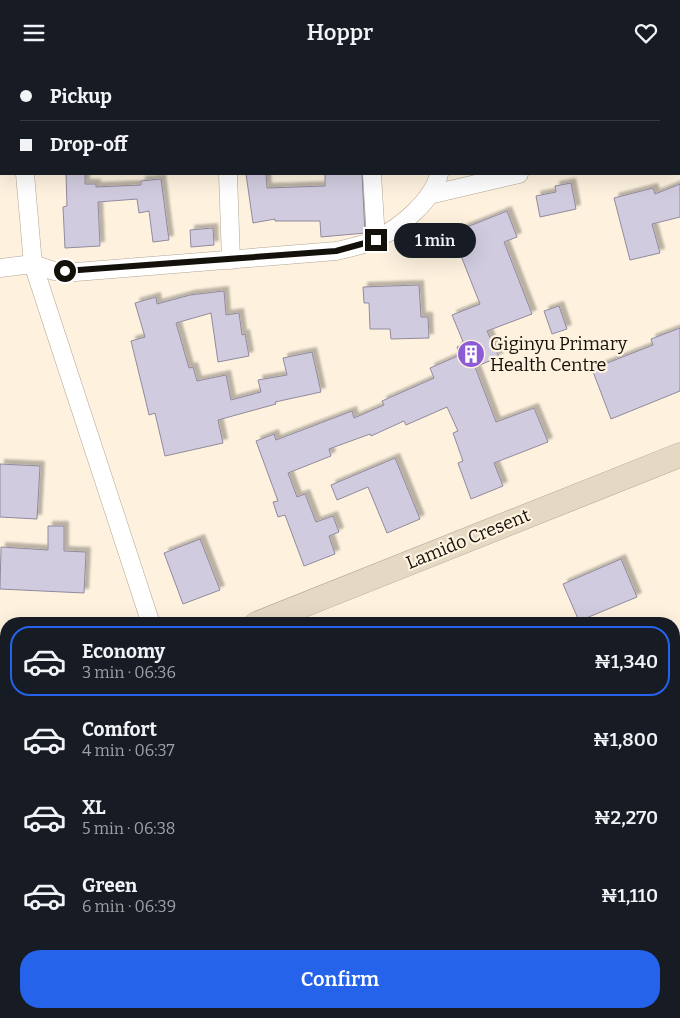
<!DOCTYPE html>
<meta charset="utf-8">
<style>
:root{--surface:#171b24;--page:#242831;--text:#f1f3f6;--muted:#9ea1a6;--line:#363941;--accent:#2563eb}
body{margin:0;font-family:Bitter,serif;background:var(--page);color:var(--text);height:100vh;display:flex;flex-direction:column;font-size:19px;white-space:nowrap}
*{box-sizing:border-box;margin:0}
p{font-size:16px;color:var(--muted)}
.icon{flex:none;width:28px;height:28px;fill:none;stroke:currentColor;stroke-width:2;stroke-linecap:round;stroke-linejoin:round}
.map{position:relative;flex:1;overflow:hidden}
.details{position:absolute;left:0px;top:552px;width:680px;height:401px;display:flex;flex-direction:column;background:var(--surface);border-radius:20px 20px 0 0;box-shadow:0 5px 20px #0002}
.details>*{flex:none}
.banner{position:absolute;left:0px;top:0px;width:680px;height:110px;box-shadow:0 5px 20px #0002;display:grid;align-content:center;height:110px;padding:0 20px;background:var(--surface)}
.end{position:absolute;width:22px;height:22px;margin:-11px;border:6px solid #14100a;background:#fff;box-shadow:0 0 0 2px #fff}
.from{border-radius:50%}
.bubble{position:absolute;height:35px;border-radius:18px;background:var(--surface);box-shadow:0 5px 20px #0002;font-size:16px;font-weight:600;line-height:35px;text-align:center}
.banner b{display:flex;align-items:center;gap:18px;height:48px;font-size:19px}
.banner b+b{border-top:1px solid var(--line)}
.banner i{width:12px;height:12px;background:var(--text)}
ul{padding:9px 0 0;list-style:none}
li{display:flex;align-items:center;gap:15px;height:70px;margin:0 10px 8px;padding:0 10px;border:2px solid transparent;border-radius:20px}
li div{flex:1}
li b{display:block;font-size:19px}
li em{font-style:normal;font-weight:600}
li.active{border-color:var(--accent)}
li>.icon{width:45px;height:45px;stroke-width:1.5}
.button{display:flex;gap:10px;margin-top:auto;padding:10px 20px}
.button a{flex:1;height:58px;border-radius:20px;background:var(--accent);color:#fff;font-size:20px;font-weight:600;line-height:58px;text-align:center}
header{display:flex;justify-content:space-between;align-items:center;height:65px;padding:0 20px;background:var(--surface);font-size:22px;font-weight:600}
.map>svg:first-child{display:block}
.building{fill:#d1cbdf;stroke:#908a9d;filter:url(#shadow)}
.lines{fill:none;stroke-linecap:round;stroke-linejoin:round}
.street-casing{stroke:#b1a593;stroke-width:19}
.secondary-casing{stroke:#b1a593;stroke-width:25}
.street{stroke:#fff;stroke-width:18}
.secondary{stroke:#e5d9c4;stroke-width:24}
.route{stroke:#14100a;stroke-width:6}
.labels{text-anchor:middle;stroke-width:4.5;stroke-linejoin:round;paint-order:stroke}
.poi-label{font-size:18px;fill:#14100a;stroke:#fef2df;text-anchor:start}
.street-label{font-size:18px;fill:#14100a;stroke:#fef2df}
</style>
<header><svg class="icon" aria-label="menu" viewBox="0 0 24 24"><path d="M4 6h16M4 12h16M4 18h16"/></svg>Hoppr<svg class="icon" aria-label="heart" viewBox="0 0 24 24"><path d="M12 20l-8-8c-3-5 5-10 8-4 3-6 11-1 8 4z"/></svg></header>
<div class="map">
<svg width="680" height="953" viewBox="0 0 680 953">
<defs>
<filter id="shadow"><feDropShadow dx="4.5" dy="-4.5" stdDeviation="1" flood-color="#0004"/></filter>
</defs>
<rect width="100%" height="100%" fill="#fef2df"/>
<!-- building -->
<g class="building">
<path d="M66 109H85V119H96V122L141 120V116L161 114 169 175 153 177 149 146 139 148 137 134 98 137 100 181 65 183 63 142 67 141Z"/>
<path d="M246 109H266L267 123 325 121V109H362L365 168 321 172 320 156H275V154L253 158Z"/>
<path d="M571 118 576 144 540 152 536 131 556 127 555 121Z"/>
<path d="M680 119V152L652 159 660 188 630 195 614 133 653 123 655 129Z"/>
<path d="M507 146 517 172 504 177 532 249 487 266 499 292 475 302 496 357 534 343 548 377 494 398 503 421 471 434 458 398 463 396 453 368 458 366 447 342 406 360 404 356 371 371 370 369 329 384 331 391 288 408 297 432 305 429 316 457 333 451 339 467 329 471 335 489 304 501 285 450 278 452 273 437 278 436 256 376 274 369 276 375 352 346 354 353 384 340 382 336 434 313 430 303 460 290 457 282 464 279 452 250 480 239 452 168Z"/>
<path d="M213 163 214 180 191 182 190 165Z"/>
<path d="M419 220 421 252H428L429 273 391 274 390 264H370L369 238H364L363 222Z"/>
<path d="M224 226 226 250 239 248 242 270 245 269 249 291 218 297 211 248 176 258 189 303 193 302 197 316 226 310 231 335 261 327 258 315 287 310 283 293 312 287 321 327 275 337 276 339 218 355 223 378 165 391 155 348 149 350 146 337 131 276 145 272 135 238 156 232 157 239 190 230Z"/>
<path d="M559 241 567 264 552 269 544 246Z"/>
<path d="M680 263V326L611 354 592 304 653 280 651 274Z"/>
<path d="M395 393 420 454 387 468 368 422 337 435 331 420Z"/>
<path d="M0 399 40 401 37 454 0 452Z"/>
<path d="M48 461H64V486L86 487 84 528 0 524 1 482 48 485Z"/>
<path d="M200 474 220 525 183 539 164 488Z"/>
<path d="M621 494 637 532 579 556 563 519Z"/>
</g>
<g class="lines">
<!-- street casing -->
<g class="street-casing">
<g id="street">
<path d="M19 0V1"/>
<path d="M223 0V1"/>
<path d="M365 0V1"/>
<path d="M446 1V0"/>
<path d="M554 1V0"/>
<path d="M646 1V0"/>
<path d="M679 4H680"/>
<path d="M679 81H680"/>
<path d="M25 109 33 199 151 559"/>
<path d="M228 109 231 195"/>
<path d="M372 109 376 175"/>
<path d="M429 130 519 109"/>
<path d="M0 203 33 199 54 206 76 207 336 186C349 183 365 180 377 174 400 162 433 136 439 109"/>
<path d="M674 809 680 806"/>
<path d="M264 948 266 953"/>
<path d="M320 953 334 948"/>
</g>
</g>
<!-- secondary casing -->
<g class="secondary-casing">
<g id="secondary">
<path d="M256 559 680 390"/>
<path d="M0 583H6"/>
</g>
</g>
<!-- street -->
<use href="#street" class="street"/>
<!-- secondary -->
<use href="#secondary" class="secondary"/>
</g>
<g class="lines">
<!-- route -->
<path class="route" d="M65 206 336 186 376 175"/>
</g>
<!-- icons -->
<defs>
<g id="building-disc" transform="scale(1.4375)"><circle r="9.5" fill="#8b5cd5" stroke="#fef2df"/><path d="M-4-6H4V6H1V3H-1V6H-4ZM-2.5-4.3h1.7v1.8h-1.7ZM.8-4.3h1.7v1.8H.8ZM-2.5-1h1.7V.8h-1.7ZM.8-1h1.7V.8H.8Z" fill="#fff"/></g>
</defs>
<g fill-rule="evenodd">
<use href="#building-disc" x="471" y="289"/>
</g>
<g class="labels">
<!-- poi labels -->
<g class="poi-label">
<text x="490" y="285">Giginyu Primary<tspan x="490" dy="21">Health Centre</tspan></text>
</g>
<!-- street labels -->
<g class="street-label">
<text transform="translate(468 474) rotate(-22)" y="6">Lamido Cresent</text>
</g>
</g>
</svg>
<i class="end from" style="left:65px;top:206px"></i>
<i class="end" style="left:376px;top:175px"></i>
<div class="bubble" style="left:394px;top:158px;width:82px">1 min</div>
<div class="banner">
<b><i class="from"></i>Pickup</b>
<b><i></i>Drop-off</b>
</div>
<section class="details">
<ul>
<li class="active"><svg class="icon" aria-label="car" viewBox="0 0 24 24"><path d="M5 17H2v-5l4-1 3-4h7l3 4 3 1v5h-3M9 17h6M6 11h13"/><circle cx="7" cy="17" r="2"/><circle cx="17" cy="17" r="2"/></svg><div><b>Economy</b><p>3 min · 06:36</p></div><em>₦1,340</em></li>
<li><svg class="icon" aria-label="car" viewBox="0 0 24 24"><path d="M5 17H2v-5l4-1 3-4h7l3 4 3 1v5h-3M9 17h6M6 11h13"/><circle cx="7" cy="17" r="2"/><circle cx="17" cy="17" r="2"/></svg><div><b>Comfort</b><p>4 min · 06:37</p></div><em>₦1,800</em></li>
<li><svg class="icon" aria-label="car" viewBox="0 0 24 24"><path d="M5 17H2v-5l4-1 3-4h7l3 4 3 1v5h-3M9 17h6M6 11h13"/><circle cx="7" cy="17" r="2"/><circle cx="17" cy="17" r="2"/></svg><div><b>XL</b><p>5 min · 06:38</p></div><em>₦2,270</em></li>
<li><svg class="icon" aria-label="car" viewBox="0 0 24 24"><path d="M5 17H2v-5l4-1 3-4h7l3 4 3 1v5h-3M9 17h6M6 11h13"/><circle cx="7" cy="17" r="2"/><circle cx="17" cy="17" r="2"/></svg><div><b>Green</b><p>6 min · 06:39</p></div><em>₦1,110</em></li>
</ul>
<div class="button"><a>Confirm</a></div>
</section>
</div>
